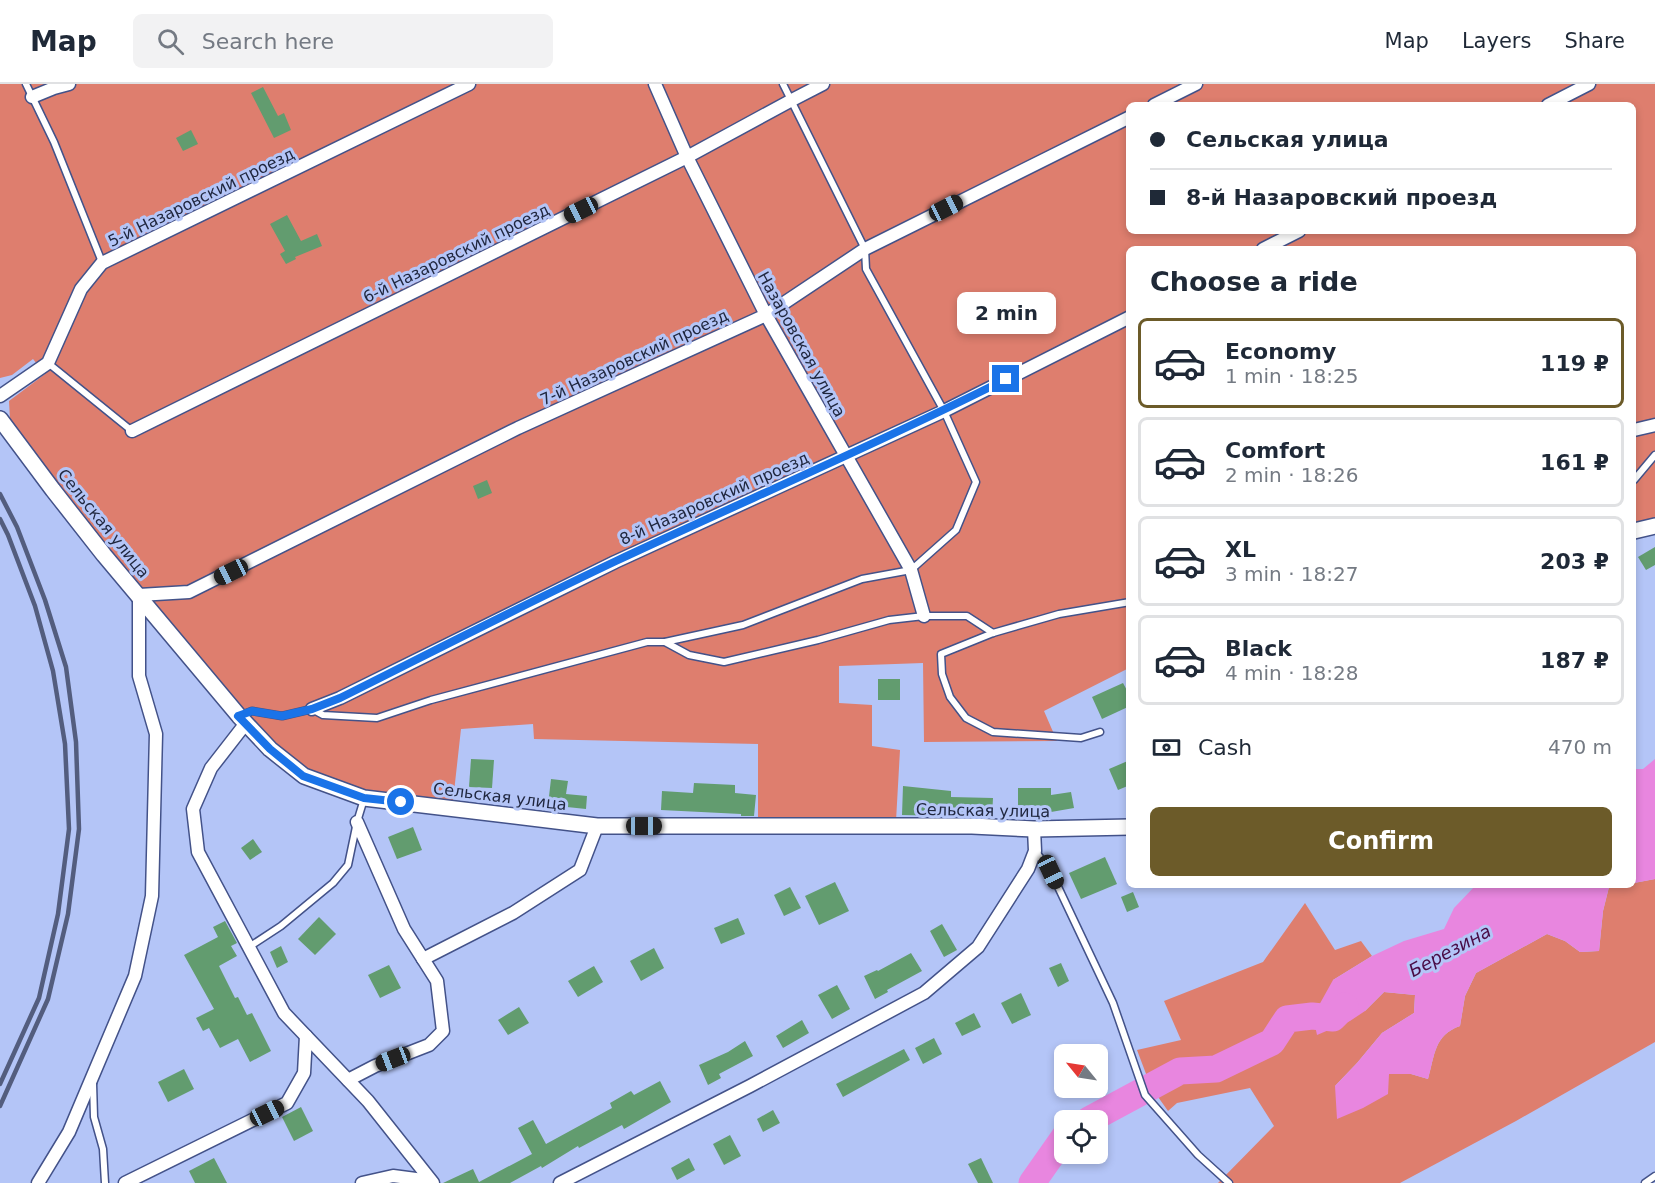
<!DOCTYPE html>
<meta charset="utf-8">
<style>
:root{--surface:#fff;--page:#f2f2f3;--text:#1f2937;--muted:#747a83;--line:#e0e1e3;--accent:#6c5b29}
body{margin:0;font-family:"DejaVu Sans",sans-serif;background:var(--page);color:var(--text);height:100vh;display:flex;flex-direction:column;font-size:22px;white-space:nowrap}
*{box-sizing:border-box;margin:0}
p{font-size:20px;color:var(--muted)}
.icon{flex:none;width:33px;height:33px;fill:none;stroke:currentColor;stroke-width:2;stroke-linecap:round;stroke-linejoin:round}
.map{position:relative;flex:1;overflow:hidden}
.sheet{position:absolute;left:1126px;top:162px;width:510px;height:642px;display:flex;flex-direction:column;background:var(--surface);border-radius:9px;box-shadow:0 3px 9px #0003}
.sheet>*{flex:none}
.hud{position:absolute;left:1126px;top:18px;width:510px;height:132px;border-radius:9px;box-shadow:0 3px 9px #0003;display:grid;align-content:center;height:132px;padding:0 24px;background:var(--surface)}
.needle{width:39px;rotate:300deg}
.controls{position:absolute;left:1054px;top:960px;display:grid;gap:12px}
.controls a{display:grid;place-items:center;width:54px;height:54px;border-radius:9px;background:var(--surface);box-shadow:0 3px 9px #0003;font-size:30px}
.end{position:absolute;width:27px;height:27px;margin:-14px;border:8px solid #1a73e8;background:#fff;box-shadow:0 0 0 3px #fff}
.from{border-radius:50%}
.bubble{position:absolute;height:42px;border-radius:9px;background:var(--surface);box-shadow:0 3px 9px #0003;font-size:20px;font-weight:700;line-height:42px;text-align:center}
.car{position:absolute;width:18px;height:36px;margin:-18px -9px;border-radius:8px;box-shadow:0 0 4px 2px #0007;background:linear-gradient(#222 24%,#8ab4d8 0 40%,#222 0 76%,#8ab4d8 0 86%,#222 0)}
.hud b{display:flex;align-items:center;gap:21px;height:57px;font-size:22px}
.hud b+b{border-top:2px solid var(--line)}
.hud i{width:15px;height:15px;background:var(--text)}
ul{padding:0;list-style:none}
li{display:flex;align-items:center;gap:18px;height:90px;margin:0 12px 9px;padding:0 12px;border:3px solid var(--line);border-radius:9px}
li div{flex:1}
li b{display:block;font-size:22px}
li em{font-style:normal;font-weight:700}
li.active{border-color:var(--accent)}
li>.icon{width:54px;height:54px;stroke-width:1.5}
h2{padding:0 24px;font-size:27px;line-height:72px}
.pay{display:flex;align-items:center;gap:15px;height:66px;padding:0 24px;font-size:22px}
.pay p{margin-inline-start:auto}
.primary-button{display:flex;gap:12px;margin-top:auto;padding:12px 24px}
.primary-button a{flex:1;height:69px;border-radius:9px;background:var(--accent);color:#fff;font-size:24px;font-weight:700;line-height:69px;text-align:center}
header{display:flex;align-items:center;gap:36px;box-sizing:border-box;height:84px;padding:0 30px;background:var(--surface);border-bottom:2px solid var(--line)}
header strong{font-size:28px}
nav{display:flex;gap:33px;margin-inline-start:auto;font-size:21px}
.search{width:420px;height:54px;background:var(--page);display:flex;align-items:center;gap:15px;box-sizing:border-box;padding:0 21px;border-radius:9px;color:var(--muted);font-size:22px}
.map>svg:first-child{display:block}
.green{fill:#de7e6e;fill-rule:evenodd}
.water{fill:#e886df}
.lines{fill:none;stroke-linecap:round;stroke-linejoin:round}
.river{stroke:#e886df;stroke-width:27}
.building{fill:#629c6f}
.service-casing{stroke:#435289;stroke-width:9}
.minor-casing{stroke:#435289;stroke-width:15}
.tertiary-casing{stroke:#435289;stroke-width:18}
.service{stroke:#fff;stroke-width:6}
.minor{stroke:#fff;stroke-width:12}
.tertiary{stroke:#fff;stroke-width:15}
.rail{stroke:#535d7e;stroke-width:4.5}
.route{stroke:#1a73e8;stroke-width:8}
.labels{text-anchor:middle;stroke-width:6;stroke-linejoin:round;paint-order:stroke}
.street-label{font-size:16px;fill:#1f263e;stroke:#b4c5f7}
.water-label{font-size:18px;font-style:italic;fill:#490c46;stroke:#b4c5f7}
</style>
<header>
<strong>Map</strong>
<div class="search"><svg class="icon" aria-label="search" viewBox="0 0 24 24"><circle cx="10" cy="10" r="6"/><path d="M15 15l6 6"/></svg>Search here</div>
<nav><a>Map</a><a>Layers</a><a>Share</a></nav>
</header>
<div class="map">
<svg width="1655" height="1099" viewBox="0 0 1655 1099">
<rect width="100%" height="100%" fill="#b4c5f7"/>
<!-- green -->
<g class="green">
<path d="M0 0H1655V434L1634 440V165H1130L1129 584 1044 627 1057 657 924 658 923 579 839 582V619L872 621V662L900 666 896 737 758 736V660L534 655 533 640 461 645 453 717 359 705 316 690 274 660 253 638 57 402 10 336 9 317 45 290 33 275 12 291 0 294ZM1130 21H1634V147H1130Z"/>
<path d="M1655 795V958L1516 1037 1400 1099H1218L1274 1042 1250 1004 1177 1019 1168 1027 1151 1003 1137 966 1181 956 1164 917 1263 878 1305 819 1335 866 1361 857 1372 872 1333 896 1365 927 1384 908 1415 911 1414 929 1382 949 1357 979 1335 1002 1389 990H1411L1428 995C1435 971 1434 951 1460 942L1465 912 1476 889 1547 850 1565 857 1580 868 1599 867 1603 827 1609 803 1634 801V799Z"/>
</g>
<!-- water -->
<g class="water">
<path d="M1655 675V795L1634 799V685H1643Z"/>
<path d="M1476 801H1621L1609 803 1603 827 1599 867 1580 868 1565 857 1547 850 1476 889 1465 912 1460 942C1434 951 1435 971 1428 995L1411 990H1389L1388 1010 1363 1024 1337 1035 1335 1002 1357 979 1382 949 1414 929 1415 911 1384 908 1365 927 1350 937 1317 951 1313 932 1333 896 1372 872 1404 857 1444 845 1454 824Z"/>
</g>
<g class="lines">
<!-- river -->
<g class="river">
<path d="M1089 1036 1180 987 1216 985 1272 958 1287 935 1312 932 1333 934 1345 922"/>
<path d="M1032 1099 1065 1052"/>
</g>
</g>
<!-- building -->
<g class="building">
<path d="M263 3 278 32 284 29 291 46 274 54 251 9Z"/>
<path d="M191 46 198 60 183 67 176 54Z"/>
<path d="M287 131 301 157 317 150 322 162 295 173 296 175 286 180 280 170 285 167 270 140Z"/>
<path d="M487 396 492 409 478 415 473 402Z"/>
<path d="M1655 463V481L1646 486 1638 473Z"/>
<rect x="878" y="595" width="22" height="21"/>
<path d="M1123 599 1130 612V622L1102 635 1092 613Z"/>
<path d="M471 675 494 676 492 704 469 703Z"/>
<path d="M1130 676V701L1118 706 1109 685Z"/>
<path d="M551 695 568 697 566 710 587 712 586 725 548 721Z"/>
<path d="M694 699 735 701V709L756 711 754 732H741V730L661 726 662 707 693 709Z"/>
<path d="M903 702 951 707V713L993 714 992 733 902 731Z"/>
<path d="M1018 704H1051V711L1071 708 1074 724 1051 728V729H1018Z"/>
<path d="M413 743 422 766 397 775 388 753Z"/>
<path d="M253 755 262 768 250 776 241 764Z"/>
<path d="M1105 773 1117 800 1081 815 1069 789Z"/>
<path d="M835 798 849 827 819 841 805 812Z"/>
<path d="M790 803 801 824 784 832 774 811Z"/>
<path d="M1133 808 1139 823 1127 828 1121 813Z"/>
<path d="M319 833 336 850 315 871 298 855Z"/>
<path d="M738 834 745 850 721 860 714 844Z"/>
<path d="M225 837 237 859 231 862 237 872 219 882 235 914 238 913 247 931 252 929 271 967 250 978 238 955 220 964 209 944 203 947 196 934 214 925 184 871 218 853 213 843Z"/>
<path d="M942 840 957 866 944 873 930 847Z"/>
<path d="M281 862 288 878 277 884 270 868Z"/>
<path d="M654 864 664 884 641 897 630 877Z"/>
<path d="M911 869 922 887 887 906 888 908 875 915 864 892 877 886 878 887Z"/>
<path d="M1061 879 1069 897 1058 903 1049 884Z"/>
<path d="M389 881 401 904 380 914 368 891Z"/>
<path d="M594 882 603 898 578 913 568 897Z"/>
<path d="M837 901 850 925 832 935 818 911Z"/>
<path d="M1021 909 1031 931 1012 940 1001 919Z"/>
<path d="M519 923 529 939 508 951 498 936Z"/>
<path d="M974 929 981 943 962 952 955 939Z"/>
<path d="M802 936 809 949 783 964 776 952Z"/>
<path d="M934 954 942 970 923 980 915 964Z"/>
<path d="M745 957 753 972 719 990 721 994 708 1001 699 981 728 968Z"/>
<path d="M904 965 910 976 843 1013 836 1000Z"/>
<path d="M184 985 194 1005 168 1018 158 998Z"/>
<path d="M660 997 671 1018 624 1045 622 1041 579 1064 578 1062 542 1084 541 1082 510 1099H443L473 1085 479 1098 532 1070 518 1044 533 1036 546 1060 612 1024 610 1019 631 1007 634 1011Z"/>
<path d="M301 1023 313 1047 294 1057 282 1033Z"/>
<path d="M773 1026 780 1039 763 1048 757 1035Z"/>
<path d="M730 1051 741 1072 724 1081 713 1060Z"/>
<path d="M214 1074 227 1099H195L189 1087Z"/>
<path d="M689 1074 695 1086 677 1096 671 1084Z"/>
<path d="M981 1074 993 1099H978L968 1080Z"/>
</g>
<g class="lines">
<!-- service casing -->
<g class="service-casing">
<g id="service">
<path d="M26 0 54 58 102 178"/>
<path d="M48 279 132 347"/>
<path d="M1634 396 1655 371"/>
<path d="M665 558 743 541 862 495 911 486 956 446 976 398 944 327 866 185 865 165 783 0"/>
<path d="M239 632 252 627 282 632 312 625 323 631 377 634 431 616 647 558H665L689 571 724 578 818 556 889 536 924 532H967L993 549"/>
<path d="M1100 648 1081 654 993 648 966 634 950 613 942 590 941 570 993 549 1059 530 1130 518"/>
<path d="M1036 768 1051 788 1113 919 1145 1011 1198 1071 1229 1099"/>
<path d="M249 863 281 842 333 799 348 781 357 738 364 715"/>
<path d="M93 999 94 1033 103 1065 105 1099"/>
<path d="M1645 1099 1655 1092"/>
</g>
</g>
<!-- minor casing -->
<g class="minor-casing">
<g id="minor">
<path d="M655 0 687 73 766 231 911 486 924 532"/>
<path d="M32 13 54 4 69 0"/>
<path d="M1154 21 1196 0"/>
<path d="M1548 21 1589 0"/>
<path d="M1263 165 1299 147"/>
<path d="M0 312 48 279 81 205 102 179 469 0"/>
<path d="M1634 346 1655 341"/>
<path d="M132 347 687 73 792 16 823 0"/>
<path d="M312 625 340 614 615 478 944 327 1130 233"/>
<path d="M246 639 211 684 193 725 198 768 284 929 368 1017 433 1099"/>
<path d="M423 875 513 829 580 786 597 742"/>
<path d="M348 996 375 982 429 961 443 947 437 897 404 845 357 738"/>
<path d="M38 1099 69 1048 135 892 152 812 156 650 139 592V511L189 508 518 344 766 231 865 165 1130 33"/>
<path d="M125 1099 287 1019 304 989 306 952"/>
<path d="M362 1099 393 1092 431 1097"/>
<path d="M560 1099 750 1002 924 909 978 863 1028 785 1035 767 1034 745"/>
</g>
</g>
<!-- tertiary casing -->
<g class="tertiary-casing">
<g id="tertiary">
<path d="M0 335 53 406 104 471 239 632 270 665 304 692 364 714 597 742H972L1034 745 1130 743"/>
<path d="M1634 447 1655 442"/>
</g>
</g>
<!-- service -->
<use href="#service" class="service"/>
<!-- minor -->
<use href="#minor" class="minor"/>
<!-- tertiary -->
<use href="#tertiary" class="tertiary"/>
<!-- rail -->
<g class="rail">
<path d="M0 410 17 443 45 516 66 583 76 658 79 745 68 830 48 915 0 1022"/>
<path d="M0 435 8 451 35 522 53 587 65 660 69 745 58 830 39 914 0 1000"/>
</g>
</g>
<g class="lines">
<!-- route -->
<path class="route" d="M401 718 364 714 303 692 270 665 238 632 252 627 282 632 312 625 340 614C432 568 523 521 616 477 746 416 878 360 1006 295"/>
</g>
<g class="labels">
<!-- street labels -->
<g class="street-label">
<text transform="translate(201 113) rotate(-26)" y="6">5-й Назаровский проезд</text>
<text transform="translate(456 169) rotate(-26)" y="6">6-й Назаровский проезд</text>
<text transform="translate(802 260) rotate(61)" y="6">Назаровская улица</text>
<text transform="translate(634 273) rotate(-25)" y="6">7-й Назаровский проезд</text>
<text transform="translate(714 414) rotate(-24)" y="6">8-й Назаровский проезд</text>
<text transform="translate(104 439) rotate(51)" y="6">Сельская улица</text>
<text transform="translate(500 712) rotate(7)" y="6">Сельская улица</text>
<text transform="translate(983 726) rotate(1)" y="6">Сельская улица</text>
</g>
<!-- water labels -->
<g class="water-label">
<text transform="translate(1450 867) rotate(-28)" y="6">Березина</text>
</g>
</g>
</svg>
<div class="controls">
<a><svg class="needle" viewBox="-14 -14 28 28"><path d="M0-13l5 13h-10z" fill="#e53935"/><path d="M0 13l5-13h-10z" fill="#747a83"/></svg></a>
<a><svg class="icon" aria-label="locate" viewBox="0 0 24 24"><circle cx="12" cy="12" r="6"/><path d="M12 2v4M12 18v4M2 12h4M18 12h4"/></svg></a>
</div>
<i class="end from" style="left:401px;top:718px"></i>
<i class="end" style="left:1006px;top:295px"></i>
<div class="bubble" style="left:957px;top:208px;width:99px">2 min</div>
<i class="car" style="left:946px;top:124px;rotate:63deg"></i>
<i class="car" style="left:581px;top:126px;rotate:244deg"></i>
<i class="car" style="left:231px;top:488px;rotate:244deg"></i>
<i class="car" style="left:644px;top:742px;rotate:90deg"></i>
<i class="car" style="left:1051px;top:788px;rotate:155deg"></i>
<i class="car" style="left:393px;top:975px;rotate:249deg"></i>
<i class="car" style="left:267px;top:1029px;rotate:64deg"></i>
<div class="hud">
<b><i class="from"></i>Сельская улица</b>
<b><i></i>8-й Назаровский проезд</b>
</div>
<section class="sheet">
<h2>Choose a ride</h2>
<ul>
<li class="active"><svg class="icon" aria-label="car" viewBox="0 0 24 24"><path d="M5 17H2v-5l4-1 3-4h7l3 4 3 1v5h-3M9 17h6M6 11h13"/><circle cx="7" cy="17" r="2"/><circle cx="17" cy="17" r="2"/></svg><div><b>Economy</b><p>1 min · 18:25</p></div><em>119 ₽</em></li>
<li><svg class="icon" aria-label="car" viewBox="0 0 24 24"><path d="M5 17H2v-5l4-1 3-4h7l3 4 3 1v5h-3M9 17h6M6 11h13"/><circle cx="7" cy="17" r="2"/><circle cx="17" cy="17" r="2"/></svg><div><b>Comfort</b><p>2 min · 18:26</p></div><em>161 ₽</em></li>
<li><svg class="icon" aria-label="car" viewBox="0 0 24 24"><path d="M5 17H2v-5l4-1 3-4h7l3 4 3 1v5h-3M9 17h6M6 11h13"/><circle cx="7" cy="17" r="2"/><circle cx="17" cy="17" r="2"/></svg><div><b>XL</b><p>3 min · 18:27</p></div><em>203 ₽</em></li>
<li><svg class="icon" aria-label="car" viewBox="0 0 24 24"><path d="M5 17H2v-5l4-1 3-4h7l3 4 3 1v5h-3M9 17h6M6 11h13"/><circle cx="7" cy="17" r="2"/><circle cx="17" cy="17" r="2"/></svg><div><b>Black</b><p>4 min · 18:28</p></div><em>187 ₽</em></li>
</ul>
<div class="pay"><svg class="icon" aria-label="cash" viewBox="0 0 24 24"><path d="M3 7h18v10H3z"/><circle cx="12" cy="12" r="2"/></svg>Cash<p>470 m</p></div>
<div class="primary-button"><a>Confirm</a></div>
</section>
</div>
